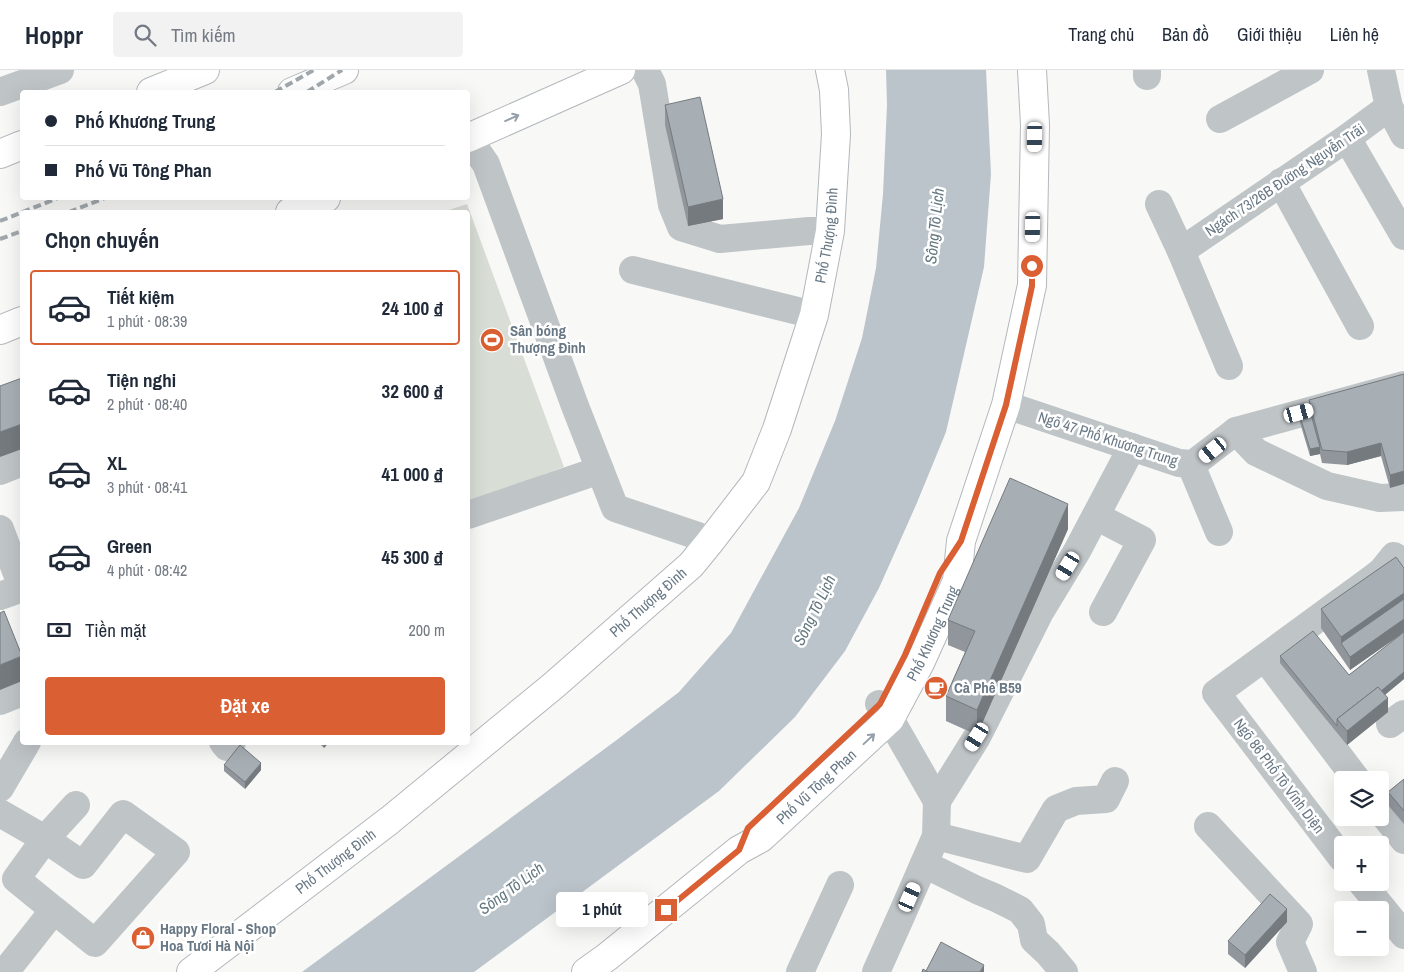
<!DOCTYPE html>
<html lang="vi">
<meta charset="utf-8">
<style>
:root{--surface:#fff;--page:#f2f2f3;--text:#1f2937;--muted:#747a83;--line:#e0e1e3;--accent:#da5f33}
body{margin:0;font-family:"Archivo Narrow",sans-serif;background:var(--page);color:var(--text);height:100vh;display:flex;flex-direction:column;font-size:19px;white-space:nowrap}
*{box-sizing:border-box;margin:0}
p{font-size:16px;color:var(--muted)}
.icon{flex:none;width:28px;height:28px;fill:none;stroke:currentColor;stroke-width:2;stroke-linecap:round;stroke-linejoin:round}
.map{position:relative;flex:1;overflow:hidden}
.panel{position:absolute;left:20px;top:140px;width:450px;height:535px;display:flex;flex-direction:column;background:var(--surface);border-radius:5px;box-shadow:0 5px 20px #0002}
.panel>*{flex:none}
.top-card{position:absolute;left:20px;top:20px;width:450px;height:110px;border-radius:5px;box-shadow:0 5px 20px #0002;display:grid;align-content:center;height:110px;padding:0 25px;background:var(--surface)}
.tools{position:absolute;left:1334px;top:701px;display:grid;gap:10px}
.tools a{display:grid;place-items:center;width:55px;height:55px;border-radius:5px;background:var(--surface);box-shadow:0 5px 20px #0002;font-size:25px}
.end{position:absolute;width:22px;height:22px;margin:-11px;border:6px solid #da5f33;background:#fff;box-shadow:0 0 0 2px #fff}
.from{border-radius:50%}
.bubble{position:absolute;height:35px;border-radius:5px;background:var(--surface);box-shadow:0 5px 20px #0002;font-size:16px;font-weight:700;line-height:35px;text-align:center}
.car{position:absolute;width:15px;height:30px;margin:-15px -8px;border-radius:6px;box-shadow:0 0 4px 1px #0007;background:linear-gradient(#fff 24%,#345 0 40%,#fff 0 76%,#345 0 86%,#fff 0)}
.top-card b{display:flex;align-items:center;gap:18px;height:48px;font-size:19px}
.top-card b+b{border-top:1px solid var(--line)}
.top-card i{width:12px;height:12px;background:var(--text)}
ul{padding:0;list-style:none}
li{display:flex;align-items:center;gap:15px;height:75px;margin:0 10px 8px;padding:0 15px;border:2px solid transparent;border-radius:5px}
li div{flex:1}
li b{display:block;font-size:19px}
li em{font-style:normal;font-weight:700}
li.on{border-color:var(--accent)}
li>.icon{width:45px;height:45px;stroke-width:1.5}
h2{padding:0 25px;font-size:22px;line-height:60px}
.pay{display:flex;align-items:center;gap:12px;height:55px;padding:0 25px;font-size:19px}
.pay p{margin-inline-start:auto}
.cta{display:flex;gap:10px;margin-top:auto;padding:10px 25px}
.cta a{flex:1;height:58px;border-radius:5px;background:var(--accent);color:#fff;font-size:20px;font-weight:700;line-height:58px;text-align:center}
header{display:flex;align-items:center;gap:30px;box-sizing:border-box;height:70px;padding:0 25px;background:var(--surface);border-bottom:1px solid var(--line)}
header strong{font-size:24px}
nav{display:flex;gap:28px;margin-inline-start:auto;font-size:18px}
.search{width:350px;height:45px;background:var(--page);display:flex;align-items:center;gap:12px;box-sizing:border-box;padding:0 18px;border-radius:5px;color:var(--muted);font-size:19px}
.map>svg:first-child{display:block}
.green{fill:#d8ddd5}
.water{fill:#bbc4ca}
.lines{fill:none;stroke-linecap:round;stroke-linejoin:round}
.major-casing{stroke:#b3b8bc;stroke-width:30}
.minor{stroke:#bfc4c7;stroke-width:28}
.major{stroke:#fff;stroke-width:28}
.rail{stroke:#a1a8ad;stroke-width:4;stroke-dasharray:8 4;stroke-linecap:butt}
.wall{fill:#90969c}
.shaded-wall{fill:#757a7f}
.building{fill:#a7afb5;stroke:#757a7f}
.oneway{stroke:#96a0aa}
.route{stroke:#da5f33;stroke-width:6}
.labels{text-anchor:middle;stroke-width:5;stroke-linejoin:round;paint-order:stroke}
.street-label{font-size:15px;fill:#697885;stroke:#fff}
.poi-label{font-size:15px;font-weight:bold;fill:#697885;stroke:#fff;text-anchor:start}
.water-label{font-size:16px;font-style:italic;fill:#647880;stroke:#fff}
</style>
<header>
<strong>Hoppr</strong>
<div class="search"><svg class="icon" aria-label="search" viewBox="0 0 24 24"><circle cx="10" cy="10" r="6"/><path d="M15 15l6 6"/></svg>Tìm kiếm</div>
<nav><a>Trang chủ</a><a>Bản đồ</a><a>Giới thiệu</a><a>Liên hệ</a></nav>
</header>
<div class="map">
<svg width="1404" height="902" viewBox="0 0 1404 902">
<rect width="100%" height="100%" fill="#f8f8f6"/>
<!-- green -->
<path class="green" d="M467 134 564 397 468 432V142H443Z"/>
<!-- water -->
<path class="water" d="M886 0H986L991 104 984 197 946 362 916 435 879 518 845 581 795 647 719 721 474 902H302L618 669 679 622 731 563 799 438 835 351 862 268 876 198 883 124 887 35Z"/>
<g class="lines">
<!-- major casing -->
<g class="major-casing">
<g id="major">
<path d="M151 22 205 0"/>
<path d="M292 22 344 0"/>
<path d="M468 68 621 0"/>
<path d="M0 84 22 75"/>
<path d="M290 142 326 128"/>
<path d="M0 260 22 251"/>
<path id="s1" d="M191 902 390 750 553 616 691 495 709 473 756 412 777 359 814 245 830 161 836 64 834 20 830 0"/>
<path id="s2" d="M586 902 607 887 739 780 761 768 890 649 920 593 957 511 961 471 1006 335 1032 215 1035 55 1032 0"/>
</g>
</g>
<!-- minor -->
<g class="minor">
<path d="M645 0 652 14 672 135 681 157 720 169 809 161H830"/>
<path d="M1381 0 1389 37 1404 65"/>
<path d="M1147 6V0"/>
<path d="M0 22 60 0"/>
<path d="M1220 49 1310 0"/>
<path d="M468 68 486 94 575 336 615 438 698 466 709 473"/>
<path d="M1347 68 1404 166"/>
<path d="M1281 112 1360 256"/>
<path d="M1159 134 1181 181 1229 296"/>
<path d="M1181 181 1347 68 1389 37"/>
<path d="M633 200 814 245"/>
<path d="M1006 335 1179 393 1193 394 1236 361 1404 315"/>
<path d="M1236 361 1256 382 1327 416 1380 428 1404 427"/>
<path d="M1191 395 1219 462"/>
<path d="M0 401 22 392"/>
<path d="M468 445 600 400"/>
<path d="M1096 446 1142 470 1103 542"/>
<path d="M0 459 22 517"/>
<path d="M0 526 22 518"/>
<path d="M1265 588 1357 710"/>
<path d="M0 631 22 622"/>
<path d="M1390 654 1404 644"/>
<path d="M223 672 227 677 232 672"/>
<path d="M0 718 27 672"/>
<path d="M937 731 977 667 1040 542 1077 481 1132 377"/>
<path d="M1380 740 1404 770"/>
<path d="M0 743 45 769 76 735"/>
<path d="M1208 756 1299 854 1290 872 1303 902"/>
<path d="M936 766 1027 789 1056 739 1076 731 1106 729 1115 711"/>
<path d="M1342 788 1216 623 1373 508 1382 501 1394 486"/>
<path d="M924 794 977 820 996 828 1020 840 1031 854 1034 870 1048 883 1064 902"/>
<path d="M1361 812 1404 865"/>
<path d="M9 897 54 840 16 809 45 769 83 795 123 744 176 782 95 873 54 840"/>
<path d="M800 902 840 815"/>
<path d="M876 902 902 844 936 766 937 731 890 649 879 634"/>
</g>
<!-- major -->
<use href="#major" class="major"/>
<!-- rail -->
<g class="rail">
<path d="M275 22 314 0"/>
<path d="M307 22 342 0"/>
<path d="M69 142 105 128"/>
<path d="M0 151 58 128"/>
<path d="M0 169 22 161"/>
</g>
</g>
<!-- wall -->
<g class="wall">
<path d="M665 35 723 149 688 156 665 55Z"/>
<path d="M1404 304 1390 418 1381 386 1347 395 1322 393 1320 384 1310 386 1298 346V340L1309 337V330Z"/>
<path d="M1068 459 977 665 946 651V626L965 582 948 575V550Z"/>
<path d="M1396 487 1404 609 1385 625 1388 642 1347 675 1280 593V586L1349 605 1399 566 1350 600 1321 558V539Z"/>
<path d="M318 672H329L324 678Z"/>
<path d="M224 695 261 700 245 719 224 701Z"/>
<path d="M1404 709V754L1388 735V722Z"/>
<path d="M1287 852 1245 898 1228 884V871Z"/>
</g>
<!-- shaded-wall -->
<g class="shaded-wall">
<path d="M723 129V149L688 156V137Z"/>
<path d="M22 354V379L0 387V362Z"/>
<path d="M1381 373V386L1347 395V382Z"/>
<path d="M1320 377V384L1310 386V379Z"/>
<path d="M1404 401V414L1390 418V405Z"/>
<path d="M1068 434V459L977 665V640Z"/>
<path d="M1404 523V543L1341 573V567Z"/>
<path d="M1404 549V562L1350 600V587Z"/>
<path d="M22 586V611L0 620V595Z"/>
<path d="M1404 602V609L1344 658 1341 653Z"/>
<path d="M1388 628V642L1347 675V661Z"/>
<path d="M324 672H329L324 678Z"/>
<path d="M261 693V700L245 719V712Z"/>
<path d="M1287 839V852L1245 898V885Z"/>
<path d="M984 895V902H980Z"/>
</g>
<!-- building -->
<g class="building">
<path d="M700 27 723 129 688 137 665 35Z"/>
<path d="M1404 304V401L1390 405 1381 373 1347 382 1322 380 1309 330Z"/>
<path d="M22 308V354L0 362V316Z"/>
<path d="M1309 337 1320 377 1310 379 1298 340Z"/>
<path d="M1010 408 1068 434 977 640 946 626 975 561 948 550Z"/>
<path d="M1396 487 1404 498V523L1341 567 1321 539Z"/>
<path d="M1404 529V549L1350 587 1341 573Z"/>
<path d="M4 541 22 586 0 595V543Z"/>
<path d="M1313 561 1349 605 1404 562V602L1381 621 1378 617 1337 649V656L1280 586Z"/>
<path d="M1378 617 1388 628 1347 661 1337 649Z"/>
<path d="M240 675 261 693 245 712 224 695Z"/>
<path d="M1404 709V741L1388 722Z"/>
<path d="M1270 824 1287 839 1245 885 1228 871Z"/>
<path d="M941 872 984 895 980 902H928L926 901Z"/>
<path d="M923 899 928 902H922Z"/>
</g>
<!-- one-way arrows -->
<defs><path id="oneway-shaft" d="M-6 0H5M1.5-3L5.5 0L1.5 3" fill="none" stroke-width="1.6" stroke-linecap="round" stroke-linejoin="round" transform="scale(1.25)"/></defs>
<g class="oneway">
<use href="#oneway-shaft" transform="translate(512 48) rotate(-24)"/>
<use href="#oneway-shaft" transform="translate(869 669) rotate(-43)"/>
</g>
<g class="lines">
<!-- route -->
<path class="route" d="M666 840 739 780 748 758 880 634 905 585 940 503 961 471 1006 335 1032 216V196"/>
</g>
<!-- icons -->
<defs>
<g id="stadium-disc" transform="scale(1.25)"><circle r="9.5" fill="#da5f33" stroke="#fff"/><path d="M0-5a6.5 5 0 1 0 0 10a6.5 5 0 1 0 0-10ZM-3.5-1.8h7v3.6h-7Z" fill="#fff"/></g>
<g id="cafe-disc" transform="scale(1.25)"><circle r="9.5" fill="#da5f33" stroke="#fff"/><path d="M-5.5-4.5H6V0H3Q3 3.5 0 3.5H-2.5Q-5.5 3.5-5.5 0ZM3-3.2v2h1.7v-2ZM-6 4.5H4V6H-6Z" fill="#fff"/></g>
<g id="shop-disc" transform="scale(1.25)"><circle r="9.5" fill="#da5f33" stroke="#fff"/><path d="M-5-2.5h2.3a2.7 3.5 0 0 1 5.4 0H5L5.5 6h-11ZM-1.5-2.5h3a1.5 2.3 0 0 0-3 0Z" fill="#fff"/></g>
</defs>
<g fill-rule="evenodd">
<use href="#stadium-disc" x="492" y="270"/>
<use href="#cafe-disc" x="936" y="618"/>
<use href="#shop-disc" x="143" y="868"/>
</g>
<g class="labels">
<!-- street labels -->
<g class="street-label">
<text transform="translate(1285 110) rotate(-34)" y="5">Ngách 73/26B Đường Nguyễn Trãi</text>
<text dy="5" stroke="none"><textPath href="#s1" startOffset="1008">Phố Thượng Đình</textPath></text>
<text transform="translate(1108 369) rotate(18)" y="5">Ngõ 47 Phố Khương Trung</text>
<text dy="5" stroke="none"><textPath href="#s1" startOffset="588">Phố Thượng Đình</textPath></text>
<text dy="5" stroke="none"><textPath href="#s2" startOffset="492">Phố Khương Trung</textPath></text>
<text transform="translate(1279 706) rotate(53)" y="5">Ngõ 86 Phố Tô Vĩnh Diện</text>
<text dy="5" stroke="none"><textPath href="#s2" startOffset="296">Phố Vũ Tông Phan</textPath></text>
<text dy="5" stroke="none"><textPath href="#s1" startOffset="182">Phố Thượng Đình</textPath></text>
</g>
<!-- poi labels -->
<g class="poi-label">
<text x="510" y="266">Sân bóng<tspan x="510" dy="17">Thượng Đình</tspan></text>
<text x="954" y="623">Cà Phê B59</text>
<text x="160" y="864">Happy Floral - Shop<tspan x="160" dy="17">Hoa Tươi Hà Nội</tspan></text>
</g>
<!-- water labels -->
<g class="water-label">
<text transform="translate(934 156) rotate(-84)" y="6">Sông Tô Lịch</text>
<text transform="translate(814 540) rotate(-64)" y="6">Sông Tô Lịch</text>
<text transform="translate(511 818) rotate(-36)" y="6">Sông Tô Lịch</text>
</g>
</g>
</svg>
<div class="tools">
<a><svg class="icon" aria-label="layers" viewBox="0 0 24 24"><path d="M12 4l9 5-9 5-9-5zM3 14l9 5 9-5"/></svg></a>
<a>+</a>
<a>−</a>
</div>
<i class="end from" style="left:1032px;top:196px"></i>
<i class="end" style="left:666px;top:840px"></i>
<div class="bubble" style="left:556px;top:822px;width:92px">1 phút</div>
<i class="car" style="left:1035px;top:67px;rotate:181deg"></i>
<i class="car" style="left:1033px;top:157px;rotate:181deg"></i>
<i class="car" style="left:1299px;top:343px;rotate:75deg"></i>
<i class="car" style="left:1213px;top:380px;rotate:231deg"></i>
<i class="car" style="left:1068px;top:496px;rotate:211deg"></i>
<i class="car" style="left:977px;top:667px;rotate:212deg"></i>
<i class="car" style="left:910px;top:827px;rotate:24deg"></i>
<div class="top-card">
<b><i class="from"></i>Phố Khương Trung</b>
<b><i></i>Phố Vũ Tông Phan</b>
</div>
<section class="panel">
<h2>Chọn chuyến</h2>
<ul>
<li class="on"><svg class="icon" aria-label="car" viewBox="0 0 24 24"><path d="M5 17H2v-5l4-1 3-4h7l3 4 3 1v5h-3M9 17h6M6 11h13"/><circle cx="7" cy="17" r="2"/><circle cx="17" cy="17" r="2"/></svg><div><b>Tiết kiệm</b><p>1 phút · 08:39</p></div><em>24 100 ₫</em></li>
<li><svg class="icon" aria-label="car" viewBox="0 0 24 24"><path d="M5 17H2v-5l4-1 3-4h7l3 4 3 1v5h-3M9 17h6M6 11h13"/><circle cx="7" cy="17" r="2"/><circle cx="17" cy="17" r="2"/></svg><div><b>Tiện nghi</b><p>2 phút · 08:40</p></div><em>32 600 ₫</em></li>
<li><svg class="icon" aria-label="car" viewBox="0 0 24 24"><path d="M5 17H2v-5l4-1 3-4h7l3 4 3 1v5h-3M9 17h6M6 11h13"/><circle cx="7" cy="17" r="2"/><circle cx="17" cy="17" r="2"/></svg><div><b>XL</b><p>3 phút · 08:41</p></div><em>41 000 ₫</em></li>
<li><svg class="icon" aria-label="car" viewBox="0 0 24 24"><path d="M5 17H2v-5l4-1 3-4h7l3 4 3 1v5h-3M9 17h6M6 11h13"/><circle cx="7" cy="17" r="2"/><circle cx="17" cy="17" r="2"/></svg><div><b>Green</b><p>4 phút · 08:42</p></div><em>45 300 ₫</em></li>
</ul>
<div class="pay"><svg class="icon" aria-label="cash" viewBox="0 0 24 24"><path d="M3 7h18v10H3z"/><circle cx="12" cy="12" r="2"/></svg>Tiền mặt<p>200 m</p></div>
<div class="cta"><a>Đặt xe</a></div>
</section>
</div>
